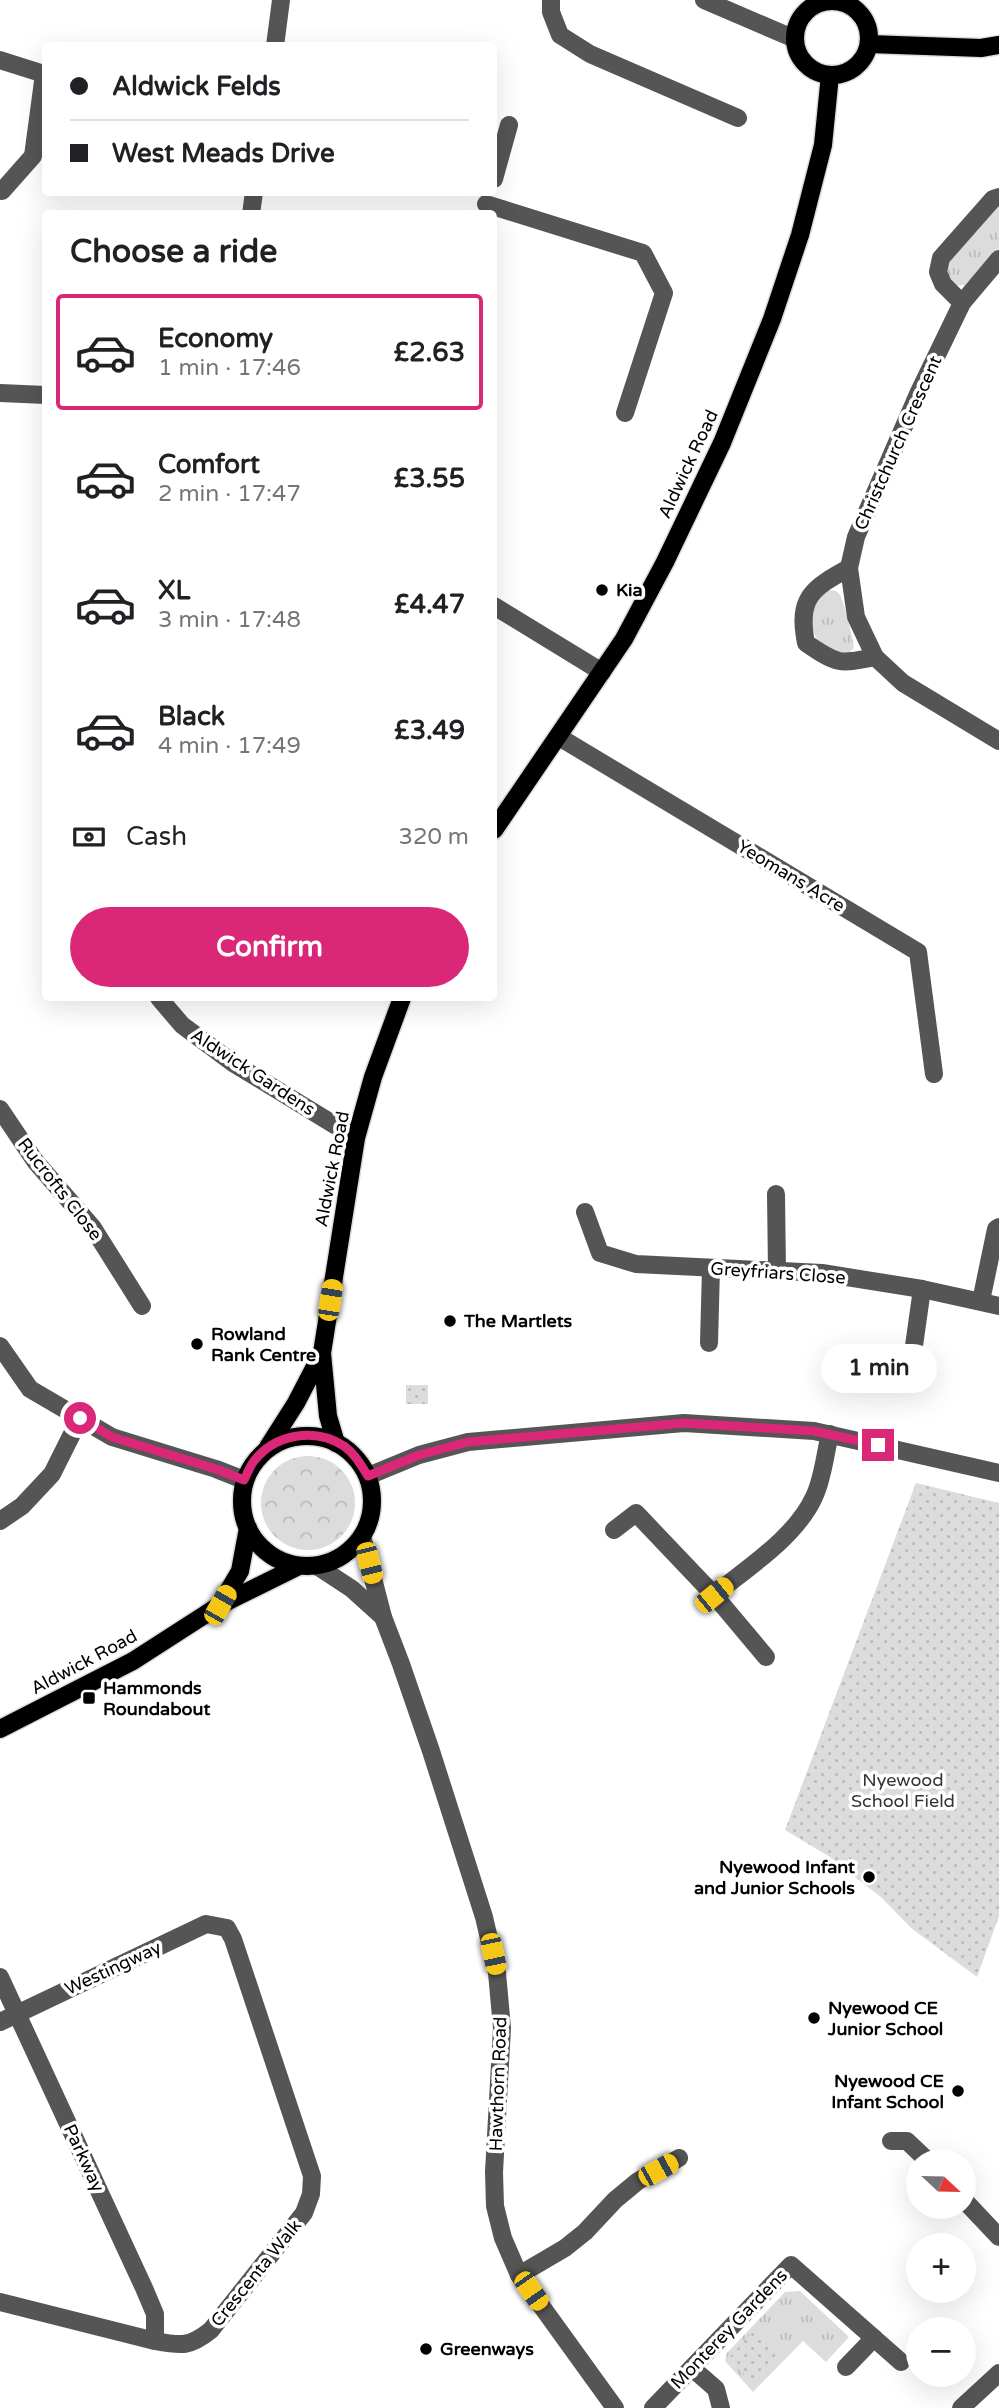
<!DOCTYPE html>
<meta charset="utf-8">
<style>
:root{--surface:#fff;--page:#f6f6f6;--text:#202124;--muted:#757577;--line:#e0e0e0;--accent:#db2777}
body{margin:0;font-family:"Varela Round",sans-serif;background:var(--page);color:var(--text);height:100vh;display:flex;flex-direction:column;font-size:26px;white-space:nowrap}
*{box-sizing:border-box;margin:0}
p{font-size:23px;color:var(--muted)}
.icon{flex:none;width:38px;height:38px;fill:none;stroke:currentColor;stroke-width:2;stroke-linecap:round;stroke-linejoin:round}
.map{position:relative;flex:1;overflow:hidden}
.panel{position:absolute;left:42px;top:210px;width:455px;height:791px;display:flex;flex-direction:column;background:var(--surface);border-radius:7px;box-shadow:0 7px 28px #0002}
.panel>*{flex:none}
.guide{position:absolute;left:42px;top:42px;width:455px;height:154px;border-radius:7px;box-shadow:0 7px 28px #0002;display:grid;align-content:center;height:154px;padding:0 28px;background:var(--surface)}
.needle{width:46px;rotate:112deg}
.buttons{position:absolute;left:906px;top:2149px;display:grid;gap:14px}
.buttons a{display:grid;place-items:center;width:70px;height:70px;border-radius:50%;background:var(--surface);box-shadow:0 7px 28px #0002;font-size:35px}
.end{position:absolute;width:32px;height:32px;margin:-16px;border:9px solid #db2777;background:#fff;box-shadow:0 0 0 4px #fff}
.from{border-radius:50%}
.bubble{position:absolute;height:49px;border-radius:24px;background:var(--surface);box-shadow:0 7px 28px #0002;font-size:23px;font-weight:700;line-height:49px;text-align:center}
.car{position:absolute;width:21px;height:42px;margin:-21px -10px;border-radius:9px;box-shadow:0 0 5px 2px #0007;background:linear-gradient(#f5c518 24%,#345 0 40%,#f5c518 0 76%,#345 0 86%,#f5c518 0)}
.guide b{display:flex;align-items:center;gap:24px;height:66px;font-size:26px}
.guide b+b{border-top:2px solid var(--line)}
.guide i{width:18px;height:18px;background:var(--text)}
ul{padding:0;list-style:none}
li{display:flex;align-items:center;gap:21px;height:116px;margin:0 14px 10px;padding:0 14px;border:4px solid transparent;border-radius:7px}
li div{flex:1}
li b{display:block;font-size:26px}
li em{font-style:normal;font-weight:700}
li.on{border-color:var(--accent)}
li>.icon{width:63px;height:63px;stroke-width:1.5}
h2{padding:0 28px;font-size:32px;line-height:84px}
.pay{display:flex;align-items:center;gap:18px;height:77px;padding:0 28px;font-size:26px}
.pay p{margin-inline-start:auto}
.action{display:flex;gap:14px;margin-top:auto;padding:14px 28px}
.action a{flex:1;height:80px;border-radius:42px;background:var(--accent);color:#fff;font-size:28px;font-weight:700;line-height:80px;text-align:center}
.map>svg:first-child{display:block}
.grass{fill:url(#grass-tufts)}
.forest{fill:url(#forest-crowns)}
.park{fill:url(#park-dots)}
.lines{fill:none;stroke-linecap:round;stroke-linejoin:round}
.major-casing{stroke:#dbdbdb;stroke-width:21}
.minor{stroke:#555;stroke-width:18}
.major{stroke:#000;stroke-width:18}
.route{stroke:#db2777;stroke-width:9}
.poi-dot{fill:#000;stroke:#fff;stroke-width:2.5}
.labels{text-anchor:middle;stroke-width:7;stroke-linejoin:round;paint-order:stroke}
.street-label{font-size:18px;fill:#000;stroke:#fff}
.poi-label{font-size:18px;font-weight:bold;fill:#000;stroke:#fff;text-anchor:start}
.park-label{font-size:18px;fill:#333;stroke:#fff}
</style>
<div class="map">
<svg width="999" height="2408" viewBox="0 0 999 2408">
<defs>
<pattern id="grass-tufts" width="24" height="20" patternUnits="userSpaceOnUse" patternTransform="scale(1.75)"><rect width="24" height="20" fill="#dcdcdc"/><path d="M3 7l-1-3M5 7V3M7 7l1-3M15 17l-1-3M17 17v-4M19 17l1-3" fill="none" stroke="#bbb"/></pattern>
<pattern id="forest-crowns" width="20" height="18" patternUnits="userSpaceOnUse" patternTransform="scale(1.75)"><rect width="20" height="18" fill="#dcdcdc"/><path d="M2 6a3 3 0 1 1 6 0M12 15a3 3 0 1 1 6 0" fill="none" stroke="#bbb"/></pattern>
<pattern id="park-dots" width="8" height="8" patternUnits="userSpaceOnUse" patternTransform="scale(1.75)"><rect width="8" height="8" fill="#dcdcdc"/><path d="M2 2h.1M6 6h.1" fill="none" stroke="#bbb" stroke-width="1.8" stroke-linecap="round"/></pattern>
</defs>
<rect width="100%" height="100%" fill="#fff"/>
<!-- grass -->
<g class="grass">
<path d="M999 204V248L965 285 955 286 945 273 947 262Z"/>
<path d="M829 590C835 591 836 590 840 595 843 599 854 642 854 648L849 653C844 653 836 654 832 652 808 642 809 614 817 595Z"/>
<path d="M800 2291 849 2337 826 2362 803 2341 753 2392 725 2361 727 2353 785 2292Z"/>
</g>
<!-- forest -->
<circle class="forest" cx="308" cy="1503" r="47"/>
<!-- park -->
<g class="park">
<rect x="406" y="1385" width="22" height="19"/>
<path d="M916 1483 999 1503V1916L977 1977 911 1928 882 1898 830 1857 785 1830Z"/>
<path d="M753 2331 778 2353 752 2381 728 2359Z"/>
</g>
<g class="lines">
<!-- major casing -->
<g class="major-casing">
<g id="major">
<circle cx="832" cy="38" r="37"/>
<path d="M869 44 981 48 999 45"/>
<path d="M494 830 624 639 665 562 722 443 772 319 800 235 823 145 830 75"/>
<circle cx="307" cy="1501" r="65"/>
<path d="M336 1443 328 1416 322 1353 356 1138 373 1077 402 998"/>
<path d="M268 1447 296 1403 322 1353"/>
<path d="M220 1605 240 1571 248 1528"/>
<path d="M0 1729 133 1661 220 1605 299 1566"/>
</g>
</g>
<!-- minor -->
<g class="minor">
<path d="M551 0V12L560 35 590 54 738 118"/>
<path d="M704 0 795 39"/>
<path d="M275 46 281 0"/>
<path d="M0 60 44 74 33 156 2 191"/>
<path d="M494 179 509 125"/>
<path d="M486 204 643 253 664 293 625 413"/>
<path d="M251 214 254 192"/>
<path d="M999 259 962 303 918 394 856 537 849 568 856 617 875 657 903 683 999 741"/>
<path d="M962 303 943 284 938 272 941 258 993 199 999 197"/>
<path d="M0 393 46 395"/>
<path d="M849 568C812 588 797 598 806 643 838 665 839 664 875 657"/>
<path d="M494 606 602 672"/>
<path d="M559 737 918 952 934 1074"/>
<path d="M159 998 182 1025 233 1063 356 1138"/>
<path d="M0 1109 35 1161 93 1228 142 1306"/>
<path d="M776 1194 777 1271"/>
<path d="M585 1212 600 1253 636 1264 822 1273 922 1289 999 1306"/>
<path d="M981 1301 996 1229 999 1227"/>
<path d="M709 1343 711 1268"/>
<path d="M0 1346 30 1389 112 1437 216 1469 244 1480"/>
<path d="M911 1367 922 1289"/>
<path d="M368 1476 419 1455 468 1442 684 1423 814 1431 999 1473"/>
<path d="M0 1521 22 1506 52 1474 80 1418"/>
<path d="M614 1530 636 1513 714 1595 766 1657"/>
<path d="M362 1536 383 1617 401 1664 431 1751 484 1917 497 1973 502 2028 494 2172 495 2206 503 2238 519 2275 615 2408"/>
<path d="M317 1566 352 1589 383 1617"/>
<path d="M714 1595C747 1568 796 1537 814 1497 823 1479 825 1454 830 1434"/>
<path d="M0 1977 144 2288 155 2314V2341"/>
<path d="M0 2022 206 1924 227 1928 233 1939 312 2176 311 2194 304 2213 211 2330C190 2347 182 2346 155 2341L0 2302"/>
<path d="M891 2141H907L928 2161"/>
<path d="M964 2200 999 2237"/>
<path d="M519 2275 565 2248 585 2232 615 2200 638 2181 679 2158"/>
<path d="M846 2367 874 2338"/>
<path d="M692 2368 716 2389 721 2408"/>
<path d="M653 2408 791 2265 901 2362"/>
<path d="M961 2408 999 2373"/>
</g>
<!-- major -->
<use href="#major" class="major"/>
</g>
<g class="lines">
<!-- route -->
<path class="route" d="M80 1418 112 1437 216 1469 244 1480C247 1474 250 1466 254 1461 275 1434 315 1427 344 1446 355 1454 361 1465 368 1476L419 1455 468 1442 684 1423 814 1431 878 1445"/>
</g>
<!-- markers -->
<g class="poi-dot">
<circle cx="602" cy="590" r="7"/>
<circle cx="450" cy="1321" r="7"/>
<circle cx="197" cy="1344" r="7"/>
<rect x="82" y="1691" width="14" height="14" rx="3.5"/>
<circle cx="869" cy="1877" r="7"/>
<circle cx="814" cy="2018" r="7"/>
<circle cx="958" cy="2091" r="7"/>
<circle cx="426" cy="2349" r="7"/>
</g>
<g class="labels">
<!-- street labels -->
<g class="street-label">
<text transform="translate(898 443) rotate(-66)" y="6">Christchurch Crescent</text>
<text transform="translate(688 464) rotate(-65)" y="6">Aldwick Road</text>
<text transform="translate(791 876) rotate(31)" y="6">Yeomans Acre</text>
<text transform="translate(253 1072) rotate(33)" y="6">Aldwick Gardens</text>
<text transform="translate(332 1169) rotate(-79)" y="6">Aldwick Road</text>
<text transform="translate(60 1189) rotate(52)" y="6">Rucrofts Close</text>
<text transform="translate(778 1273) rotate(4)" y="6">Greyfriars Close</text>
<text transform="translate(84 1662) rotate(-28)" y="6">Aldwick Road</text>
<text transform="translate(113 1968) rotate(-25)" y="6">Westingway</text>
<text transform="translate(498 2084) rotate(-88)" y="6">Hawthorn Road</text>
<text transform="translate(84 2158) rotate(65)" y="6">Parkway</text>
<text transform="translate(256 2273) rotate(-51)" y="6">Crescenta Walk</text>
<text transform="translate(729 2329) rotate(-46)" y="6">Monterey Gardens</text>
</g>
<!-- poi labels -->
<g class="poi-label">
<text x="616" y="596">Kia</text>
<text x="464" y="1327">The Martlets</text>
<text x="211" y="1340">Rowland<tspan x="211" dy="21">Rank Centre</tspan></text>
<text x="103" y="1694">Hammonds<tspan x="103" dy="21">Roundabout</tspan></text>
<text x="855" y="1873" text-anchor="end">Nyewood Infant<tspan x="855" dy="21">and Junior Schools</tspan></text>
<text x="828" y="2014">Nyewood CE<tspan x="828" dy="21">Junior School</tspan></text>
<text x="944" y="2087" text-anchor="end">Nyewood CE<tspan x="944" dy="21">Infant School</tspan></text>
<text x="440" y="2355">Greenways</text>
</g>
<!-- park labels -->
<g class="park-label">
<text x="903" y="1786">Nyewood<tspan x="903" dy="21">School Field</tspan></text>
</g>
</g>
</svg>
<div class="buttons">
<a><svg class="needle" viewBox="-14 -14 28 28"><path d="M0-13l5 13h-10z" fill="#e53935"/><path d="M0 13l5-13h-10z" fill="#757577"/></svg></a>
<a>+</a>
<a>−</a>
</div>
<i class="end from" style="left:80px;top:1418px"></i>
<i class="end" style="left:878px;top:1445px"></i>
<div class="bubble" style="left:821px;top:1344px;width:116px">1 min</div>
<i class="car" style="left:330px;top:1300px;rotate:9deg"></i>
<i class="car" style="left:369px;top:1563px;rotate:166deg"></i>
<i class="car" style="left:714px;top:1595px;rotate:51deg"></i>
<i class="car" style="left:220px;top:1605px;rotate:30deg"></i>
<i class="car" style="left:493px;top:1954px;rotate:168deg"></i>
<i class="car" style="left:658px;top:2170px;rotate:61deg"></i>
<i class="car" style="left:531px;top:2291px;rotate:145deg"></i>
<div class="guide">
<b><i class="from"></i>Aldwick Felds</b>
<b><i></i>West Meads Drive</b>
</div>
<section class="panel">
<h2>Choose a ride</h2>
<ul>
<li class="on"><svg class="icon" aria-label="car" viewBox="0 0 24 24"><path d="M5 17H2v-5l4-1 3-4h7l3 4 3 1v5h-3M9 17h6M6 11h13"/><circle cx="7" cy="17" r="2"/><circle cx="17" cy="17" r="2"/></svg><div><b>Economy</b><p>1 min · 17:46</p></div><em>£2.63</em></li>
<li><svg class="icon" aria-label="car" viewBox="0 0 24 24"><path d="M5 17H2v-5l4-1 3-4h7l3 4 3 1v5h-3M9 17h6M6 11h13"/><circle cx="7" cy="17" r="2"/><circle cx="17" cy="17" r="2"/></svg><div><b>Comfort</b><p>2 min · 17:47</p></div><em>£3.55</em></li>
<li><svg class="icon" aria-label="car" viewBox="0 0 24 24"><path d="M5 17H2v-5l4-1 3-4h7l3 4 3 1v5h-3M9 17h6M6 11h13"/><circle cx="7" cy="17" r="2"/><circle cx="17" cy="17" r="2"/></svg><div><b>XL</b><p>3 min · 17:48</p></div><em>£4.47</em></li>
<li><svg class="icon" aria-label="car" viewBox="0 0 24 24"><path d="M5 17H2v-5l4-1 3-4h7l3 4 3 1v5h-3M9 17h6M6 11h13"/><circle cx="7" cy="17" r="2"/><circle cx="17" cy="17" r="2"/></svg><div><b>Black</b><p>4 min · 17:49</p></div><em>£3.49</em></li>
</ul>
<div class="pay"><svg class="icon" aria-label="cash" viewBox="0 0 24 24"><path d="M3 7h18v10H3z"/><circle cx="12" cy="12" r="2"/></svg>Cash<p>320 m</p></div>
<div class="action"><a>Confirm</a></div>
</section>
</div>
